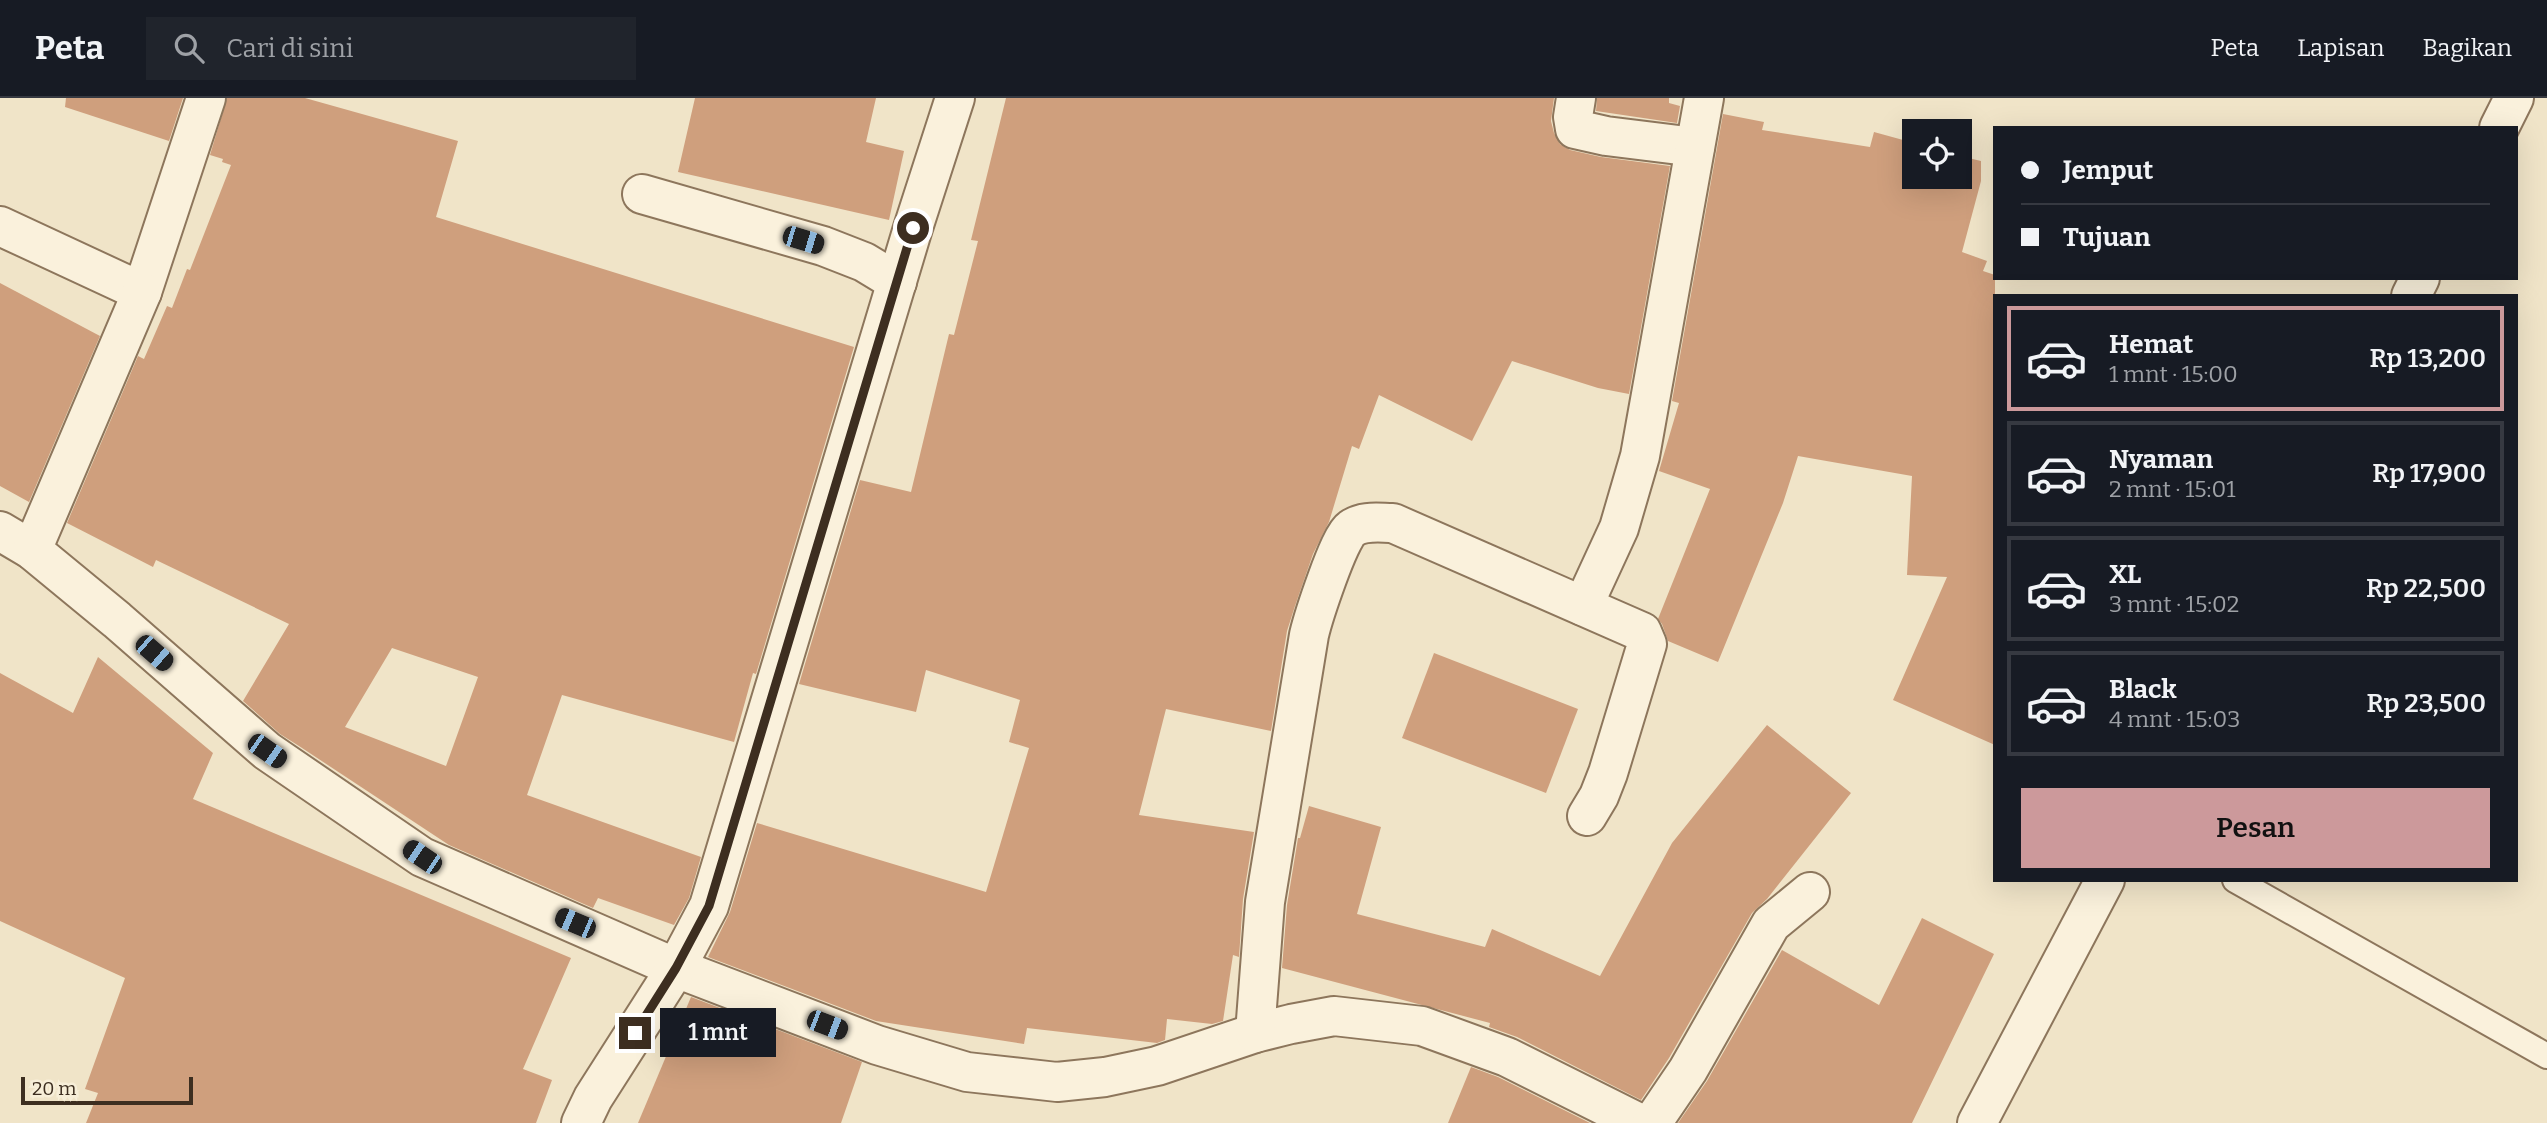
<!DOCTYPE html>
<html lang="id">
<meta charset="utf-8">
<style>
:root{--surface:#171b24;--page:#20242c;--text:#f1f3f6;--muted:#9ea1a6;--line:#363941;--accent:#cc999b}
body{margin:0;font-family:Bitter,serif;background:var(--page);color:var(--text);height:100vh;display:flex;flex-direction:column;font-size:26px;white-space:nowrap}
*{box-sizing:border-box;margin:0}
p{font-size:23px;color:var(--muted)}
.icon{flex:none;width:38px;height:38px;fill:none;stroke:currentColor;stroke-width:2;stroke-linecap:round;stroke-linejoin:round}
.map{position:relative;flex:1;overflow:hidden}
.panel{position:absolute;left:1993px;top:196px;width:525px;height:588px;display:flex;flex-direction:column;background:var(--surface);border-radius:0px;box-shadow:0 7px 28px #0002}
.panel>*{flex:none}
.guide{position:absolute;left:1993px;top:28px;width:525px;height:154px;border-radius:0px;box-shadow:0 7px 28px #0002;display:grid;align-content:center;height:154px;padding:0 28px;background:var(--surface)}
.controls{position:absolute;left:1902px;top:21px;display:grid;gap:14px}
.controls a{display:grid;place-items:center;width:70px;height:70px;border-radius:0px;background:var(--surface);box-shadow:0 7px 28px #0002;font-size:35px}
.scale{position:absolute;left:21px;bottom:18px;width:172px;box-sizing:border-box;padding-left:7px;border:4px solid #3d2e20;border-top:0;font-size:19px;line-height:24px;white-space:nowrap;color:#3d2e20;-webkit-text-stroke:5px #f7eed8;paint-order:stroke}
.end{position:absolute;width:32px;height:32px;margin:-16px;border:9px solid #3d2e20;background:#fff;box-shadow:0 0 0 4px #fff}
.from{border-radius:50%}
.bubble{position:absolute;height:49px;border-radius:0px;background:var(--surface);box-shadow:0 7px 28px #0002;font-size:23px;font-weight:600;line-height:49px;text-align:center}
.car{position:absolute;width:21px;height:42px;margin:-21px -10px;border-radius:9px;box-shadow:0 0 5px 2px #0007;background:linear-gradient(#222 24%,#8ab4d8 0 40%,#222 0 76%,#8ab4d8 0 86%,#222 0)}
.guide b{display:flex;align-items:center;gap:24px;height:66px;font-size:26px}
.guide b+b{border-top:2px solid var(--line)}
.guide i{width:18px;height:18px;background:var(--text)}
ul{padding:12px 0 0;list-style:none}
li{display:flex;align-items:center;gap:21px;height:105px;margin:0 14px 10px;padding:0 14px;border:4px solid var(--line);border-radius:0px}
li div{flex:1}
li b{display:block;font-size:26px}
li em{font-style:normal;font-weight:600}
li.on{border-color:var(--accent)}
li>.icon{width:63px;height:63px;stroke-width:1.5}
.cta{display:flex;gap:14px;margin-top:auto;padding:14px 28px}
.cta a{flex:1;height:80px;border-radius:0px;background:var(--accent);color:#111;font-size:28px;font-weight:600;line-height:80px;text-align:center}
header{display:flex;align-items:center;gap:42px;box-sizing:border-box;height:98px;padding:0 35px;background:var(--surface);border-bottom:2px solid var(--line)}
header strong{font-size:33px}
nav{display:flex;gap:38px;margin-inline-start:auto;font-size:24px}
.search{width:490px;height:63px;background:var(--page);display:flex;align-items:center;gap:18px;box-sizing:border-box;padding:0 24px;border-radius:0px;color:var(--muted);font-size:26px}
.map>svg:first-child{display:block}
.building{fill:#cf9f7d;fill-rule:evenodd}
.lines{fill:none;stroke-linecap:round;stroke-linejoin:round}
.lane-casing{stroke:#8d765c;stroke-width:28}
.street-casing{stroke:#8d765c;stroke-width:42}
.lane{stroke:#faf1dc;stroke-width:24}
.street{stroke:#faf1dc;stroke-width:38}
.route{stroke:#3d2e20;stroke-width:9}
</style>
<header>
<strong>Peta</strong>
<div class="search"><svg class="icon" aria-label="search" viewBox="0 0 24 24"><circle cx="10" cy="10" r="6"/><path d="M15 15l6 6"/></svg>Cari di sini</div>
<nav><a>Peta</a><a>Lapisan</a><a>Bagikan</a></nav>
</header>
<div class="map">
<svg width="2547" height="1025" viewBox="0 0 2547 1025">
<rect width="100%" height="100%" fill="#f0e4c8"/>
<!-- building -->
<g class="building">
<path d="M66 0H183L169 43 65 9Z"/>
<path d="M227 0H305L458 43 436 119 854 249 756 576 753 575 734 644 562 597 527 697 701 759 689 800 674 827 598 800 593 810 449 747 299 648 280 636 243 603 289 526 156 462 153 469 67 425 138 258 144 261 167 208 172 210 187 171 190 172 231 67 222 64 223 61 210 57ZM392 550 478 579 446 668 345 629Z"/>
<path d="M695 0H876L866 44 904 53 889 122 678 74Z"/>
<path d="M1006 0H1554L1551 23 1554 35 1560 46 1570 52 1601 59 1670 68 1629 296 1598 290 1512 263 1472 343 1379 297 1359 351 1352 348 1329 424 1313 456 1295 508 1287 533 1271 633 1166 611 1139 717 1254 734 1243 801 1239 859 1233 857 1223 923 1212 926 1167 921 1165 942 1157 945 1027 930 1024 946 876 923 708 859 730 814 757 725 986 794 1029 650 1009 644 1020 602 926 572 916 614 799 586 860 382 911 394 949 236 954 237 978 143 971 142Z"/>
<path d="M1597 0H1669V5L1680 8 1677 25 1596 13Z"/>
<path d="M1723 16 1764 24 1762 32 1870 49 1874 34 1914 45V79H1960V58L1981 63V83L1962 154 1987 163 1983 173 1995 177V647L1893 602 1947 479 1907 477 1912 378 1798 358 1783 405 1718 564 1668 543 1662 526 1658 521 1710 391 1659 373 1679 305 1672 303Z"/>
<path d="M0 185 100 238 29 404 0 388Z"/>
<path d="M1434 555 1578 611 1546 695 1402 640Z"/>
<path d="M98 559 213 655 193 701 571 860 523 971 552 982 536 1025H86L98 995 85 991 125 880 0 823V575L73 615Z"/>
<path d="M1767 627 1851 695 1767 801 1752 815 1669 960 1641 1002 1517 939 1489 929 1490 925 1282 870 1287 807 1298 740H1300L1309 708 1381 729 1357 816 1485 849 1492 831 1600 878 1672 745Z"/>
<path d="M1922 820 1994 856 1912 1025H1678L1707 983 1782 852 1879 907Z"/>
<path d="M691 899 862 964 841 1025H638Z"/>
<path d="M1471 969 1498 979 1590 1025H1448Z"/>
</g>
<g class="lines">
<!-- lane casing -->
<g class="lane-casing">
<path id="lane" d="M2235 782 2547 958"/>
</g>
<!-- street casing -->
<g class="street-casing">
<g id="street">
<path d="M1576 0 1573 19 1575 31 1606 38 1695 49"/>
<path d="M2499 30 2514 0"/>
<path d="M642 96 823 148 864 164 897 184"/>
<path d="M0 128 142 194 206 0"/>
<path d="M2411 198 2420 180"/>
<path d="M0 433 32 452 117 522 267 653 422 759 676 870 877 947 967 974 1057 984 1105 979 1157 968 1255 935 1291 926 1334 918 1422 928 1507 959 1639 1025"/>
<path d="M32 452 142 194"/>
<path d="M1583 508 1619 430 1640 358 1704 0"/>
<path d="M1255 935 1265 804 1309 537C1313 520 1339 439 1351 431 1363 422 1379 425 1393 425L1642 534 1647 546 1608 675 1599 698 1587 718"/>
<path d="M581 1025 593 1000 676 870 709 808 913 130 955 0"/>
<path d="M1652 1025 1688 972 1771 826 1810 794"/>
<path d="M1977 1025 2105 782"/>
</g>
</g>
<!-- lane -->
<use href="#lane" class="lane"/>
<!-- street -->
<use href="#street" class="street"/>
</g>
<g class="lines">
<!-- route -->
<path class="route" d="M635 935 676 870 709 808 913 130"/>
</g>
</svg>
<div class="controls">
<a><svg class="icon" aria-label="locate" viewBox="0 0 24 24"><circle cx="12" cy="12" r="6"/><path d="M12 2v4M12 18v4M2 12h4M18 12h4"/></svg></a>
</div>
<div class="scale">20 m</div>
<i class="end from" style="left:913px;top:130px"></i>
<i class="end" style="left:635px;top:935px"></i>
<div class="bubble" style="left:660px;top:910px;width:116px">1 mnt</div>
<i class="car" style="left:803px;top:142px;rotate:107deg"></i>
<i class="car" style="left:154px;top:555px;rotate:131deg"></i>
<i class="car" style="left:267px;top:653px;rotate:125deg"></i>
<i class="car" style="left:422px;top:759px;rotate:304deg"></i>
<i class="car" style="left:575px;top:825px;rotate:293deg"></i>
<i class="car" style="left:827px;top:927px;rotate:111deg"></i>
<div class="guide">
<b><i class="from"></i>Jemput</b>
<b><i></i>Tujuan</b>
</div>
<section class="panel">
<ul>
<li class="on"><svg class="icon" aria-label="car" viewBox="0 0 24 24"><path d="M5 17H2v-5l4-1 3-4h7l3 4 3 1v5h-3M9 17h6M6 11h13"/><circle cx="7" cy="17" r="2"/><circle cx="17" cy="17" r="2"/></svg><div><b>Hemat</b><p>1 mnt · 15:00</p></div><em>Rp 13,200</em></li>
<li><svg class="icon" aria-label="car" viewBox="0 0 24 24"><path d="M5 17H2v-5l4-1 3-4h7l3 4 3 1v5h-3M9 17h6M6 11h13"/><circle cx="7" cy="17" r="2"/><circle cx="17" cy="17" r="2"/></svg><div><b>Nyaman</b><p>2 mnt · 15:01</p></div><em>Rp 17,900</em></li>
<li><svg class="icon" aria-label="car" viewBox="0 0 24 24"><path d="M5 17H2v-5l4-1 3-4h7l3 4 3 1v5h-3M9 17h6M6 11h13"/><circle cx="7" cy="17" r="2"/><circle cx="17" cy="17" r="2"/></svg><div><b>XL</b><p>3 mnt · 15:02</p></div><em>Rp 22,500</em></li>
<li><svg class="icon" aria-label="car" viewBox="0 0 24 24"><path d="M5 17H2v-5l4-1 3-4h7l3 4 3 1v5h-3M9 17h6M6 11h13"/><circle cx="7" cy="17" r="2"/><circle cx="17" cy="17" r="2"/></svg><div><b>Black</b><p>4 mnt · 15:03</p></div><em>Rp 23,500</em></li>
</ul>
<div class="cta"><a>Pesan</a></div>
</section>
</div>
